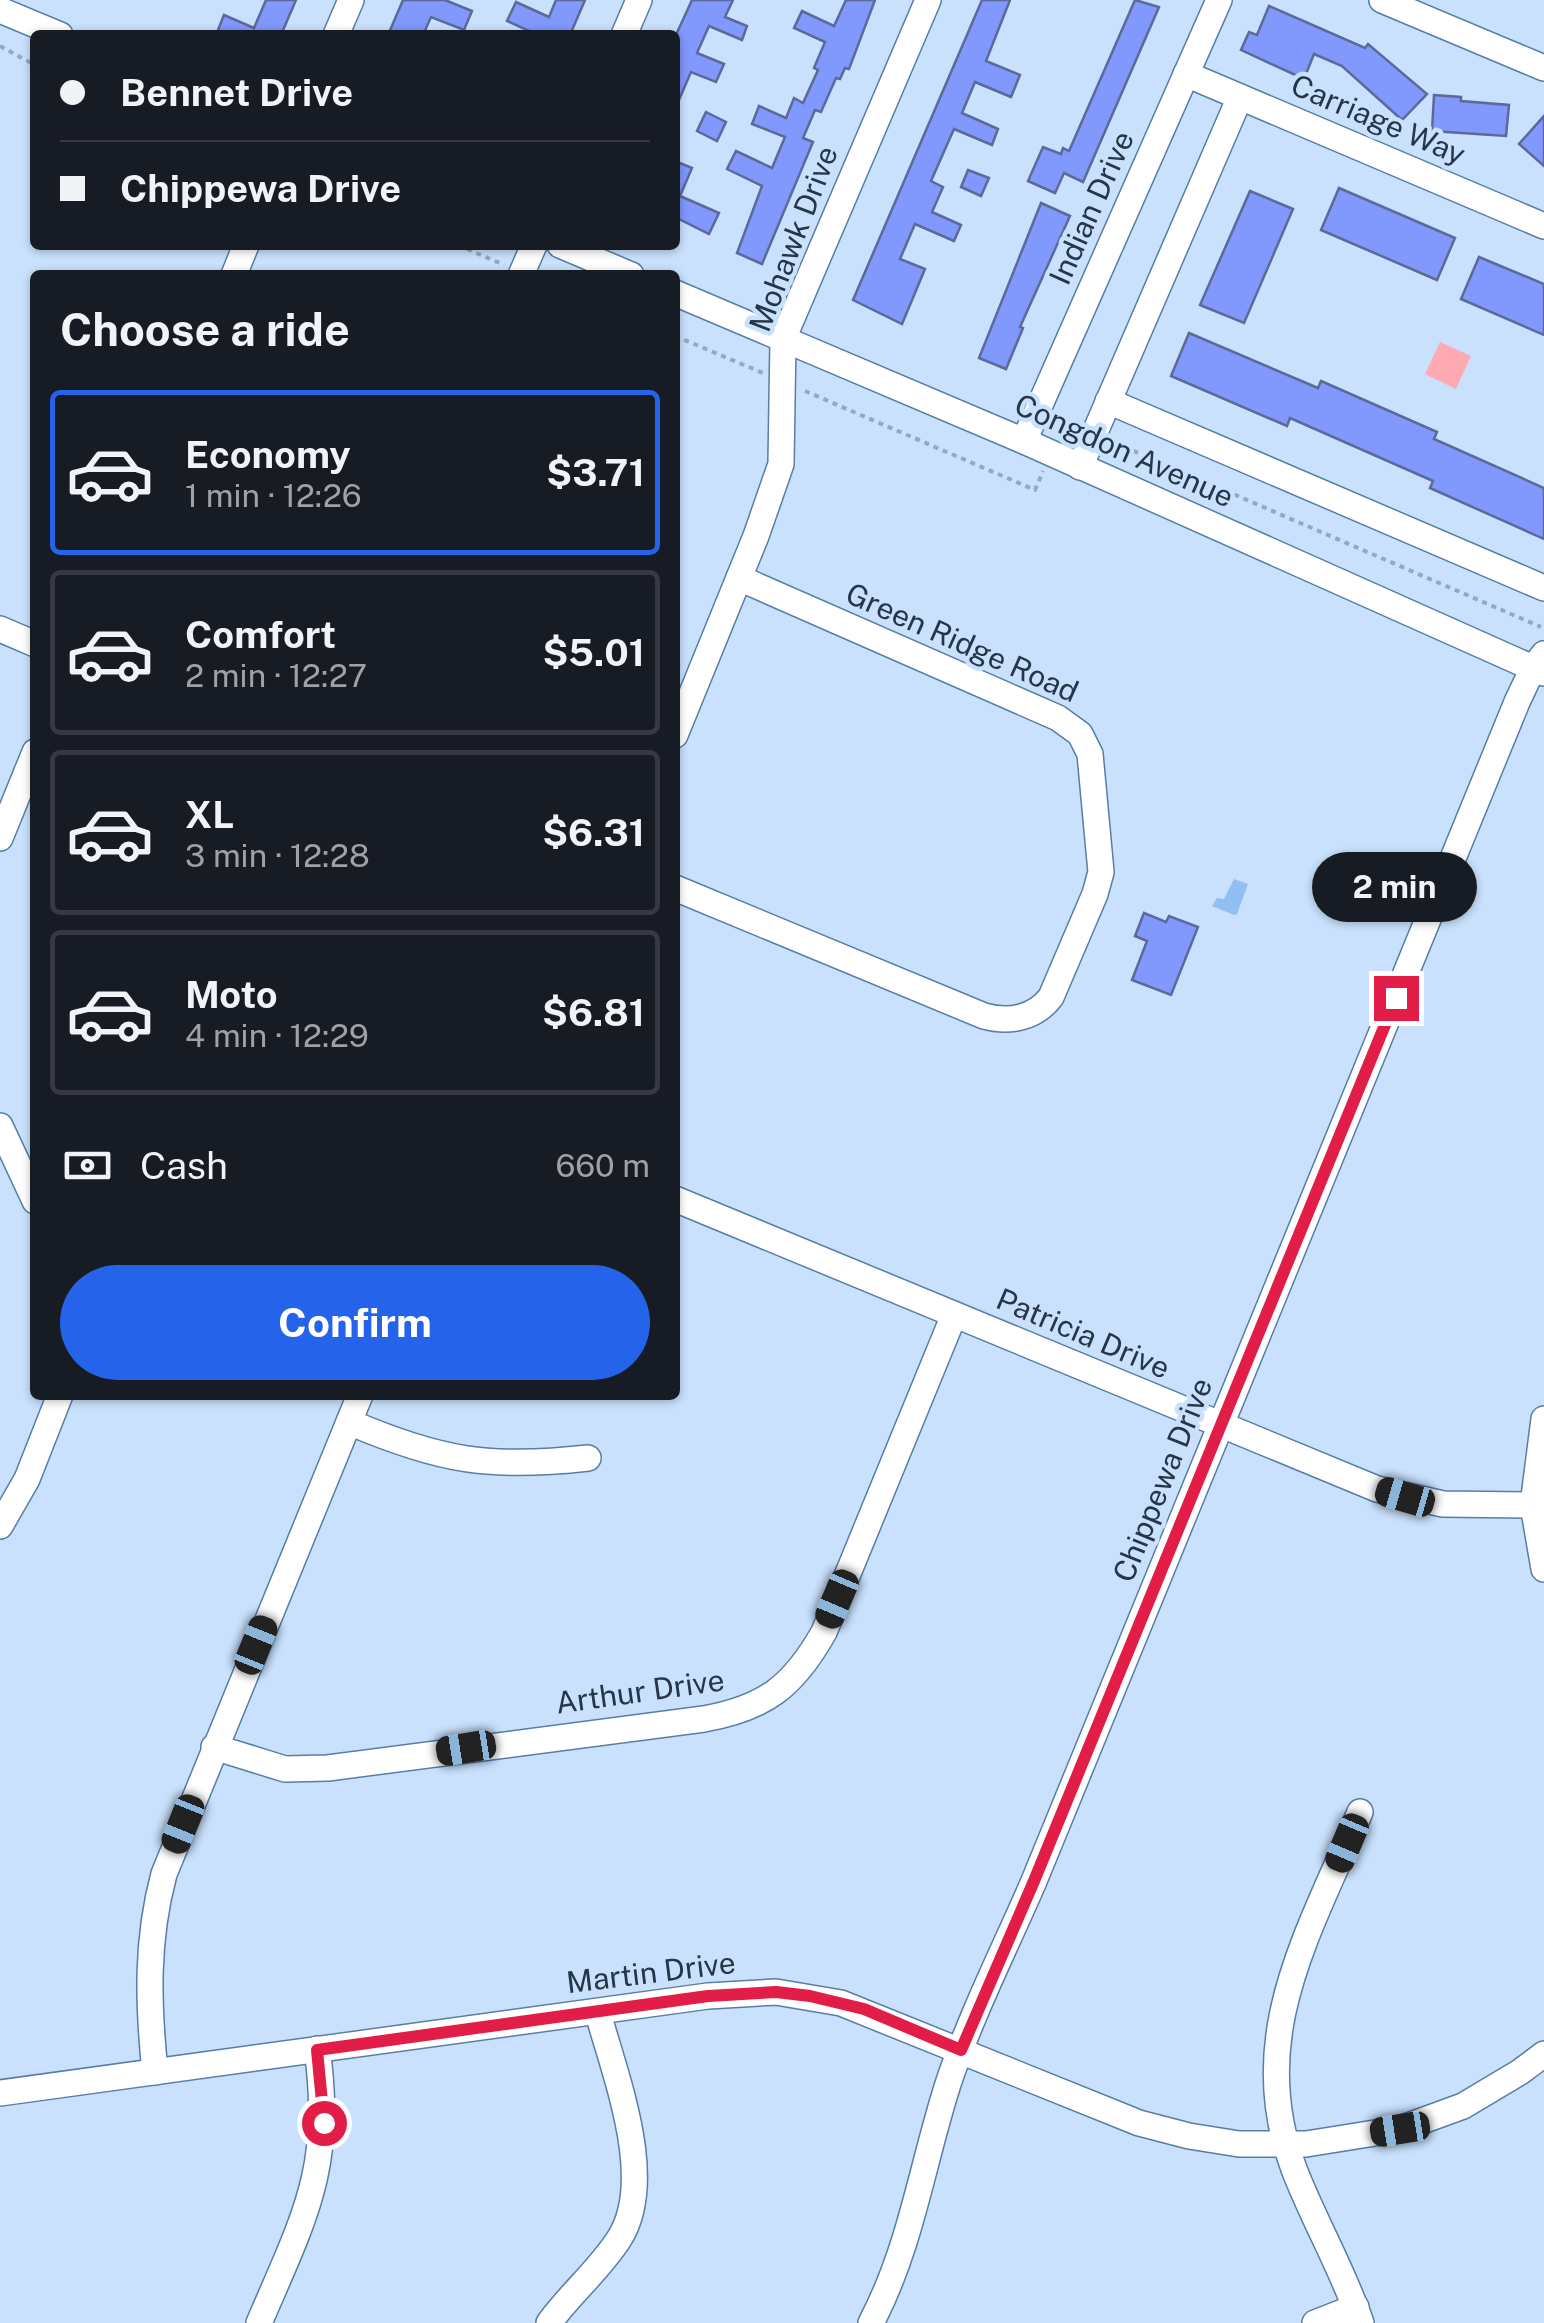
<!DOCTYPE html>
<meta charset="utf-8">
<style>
:root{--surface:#171b24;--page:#242831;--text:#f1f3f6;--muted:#9ea1a6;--line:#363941;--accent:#2563eb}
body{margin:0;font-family:"Public Sans",sans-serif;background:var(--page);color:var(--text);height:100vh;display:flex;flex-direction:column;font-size:38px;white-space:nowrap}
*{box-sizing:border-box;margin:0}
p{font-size:32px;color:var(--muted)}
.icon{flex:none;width:55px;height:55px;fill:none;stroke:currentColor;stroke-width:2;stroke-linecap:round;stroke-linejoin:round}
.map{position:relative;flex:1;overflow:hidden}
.details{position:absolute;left:30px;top:270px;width:650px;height:1130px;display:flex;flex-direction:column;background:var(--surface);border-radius:10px;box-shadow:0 2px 8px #0004}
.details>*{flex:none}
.hud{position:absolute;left:30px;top:30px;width:650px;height:220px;border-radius:10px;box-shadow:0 2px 8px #0004;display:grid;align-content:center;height:220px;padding:0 30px;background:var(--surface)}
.end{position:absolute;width:45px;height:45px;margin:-22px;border:12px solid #e11d48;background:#fff;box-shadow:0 0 0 5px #fff}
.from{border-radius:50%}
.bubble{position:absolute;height:70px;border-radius:35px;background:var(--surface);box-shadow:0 2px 8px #0004;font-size:32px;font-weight:700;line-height:70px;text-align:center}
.car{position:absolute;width:30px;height:60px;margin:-30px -15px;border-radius:12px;box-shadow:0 0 8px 2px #0007;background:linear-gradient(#222 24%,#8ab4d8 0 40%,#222 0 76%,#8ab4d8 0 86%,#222 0)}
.hud b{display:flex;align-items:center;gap:35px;height:95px;font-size:38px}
.hud b+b{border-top:2px solid var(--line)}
.hud i{width:25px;height:25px;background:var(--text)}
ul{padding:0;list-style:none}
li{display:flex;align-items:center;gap:30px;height:165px;margin:0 20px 15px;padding:0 10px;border:5px solid var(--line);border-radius:10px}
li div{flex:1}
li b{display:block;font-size:38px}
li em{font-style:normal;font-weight:700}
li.current{border-color:var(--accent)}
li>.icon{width:90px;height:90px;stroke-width:1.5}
h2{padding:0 30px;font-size:45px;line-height:120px}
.pay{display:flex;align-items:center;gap:25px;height:110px;padding:0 30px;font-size:38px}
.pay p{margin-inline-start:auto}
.cta{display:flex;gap:20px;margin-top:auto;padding:20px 30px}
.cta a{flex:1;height:115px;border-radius:60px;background:var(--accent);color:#fff;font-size:40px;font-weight:700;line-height:115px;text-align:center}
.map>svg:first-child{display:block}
.green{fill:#ffa9b3}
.water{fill:#91bff3}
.building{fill:#8198fd;stroke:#5c6999;stroke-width:2.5}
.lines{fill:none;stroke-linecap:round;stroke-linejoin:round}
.minor-casing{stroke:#587da6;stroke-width:28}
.path{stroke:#93a8c1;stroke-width:4;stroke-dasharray:5 5;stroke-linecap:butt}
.minor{stroke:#fff;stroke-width:25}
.route{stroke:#e11d48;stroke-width:12}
.labels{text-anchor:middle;stroke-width:9;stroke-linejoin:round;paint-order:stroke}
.street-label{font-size:30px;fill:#263648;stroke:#c9e1fd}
</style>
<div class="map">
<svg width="1544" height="2323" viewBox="0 0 1544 2323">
<rect width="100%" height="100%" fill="#c9e1fd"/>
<!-- green -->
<path class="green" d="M1440 342 1471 356 1456 389 1425 374Z"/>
<!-- water -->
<path class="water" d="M1234 879 1248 884 1237 914 1234 915 1212 906 1217 898 1224 899Z"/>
<!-- building -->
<g class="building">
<path d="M266 0H296L281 35H216L224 15 254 28Z"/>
<path d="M403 0H445L472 11 464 30 431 17 423 35H388Z"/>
<path d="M556 0H585L570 35H538L507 21 516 2 549 17Z"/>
<path d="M692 0H733L725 17 747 26 742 40 709 26 697 53 724 64 716 82 691 72 675 109V37Z"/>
<path d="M846 0H875L849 69 845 68 840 79 836 78 821 112 815 110 803 138 813 142 762 264 737 253 762 186 727 169 736 151 772 168 785 137 752 124 759 106 786 118 794 98 803 103 818 70 814 68 825 42 794 28 802 11 834 26Z"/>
<path d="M982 0H1010L986 61 1020 75 1011 97 975 82 962 113 998 129 992 145 954 129 931 181 943 187 932 212 961 225 954 241 915 224 900 259 925 269 902 324 853 300Z"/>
<path d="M1135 0 1159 7 1083 182 1064 173 1055 193 1028 181 1043 147 1061 154 1063 148 1069 151Z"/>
<path d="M1269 6 1365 48 1368 44 1427 94 1402 120 1342 66 1314 54 1304 79 1241 50 1249 32 1257 35Z"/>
<path d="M1434 95 1461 97V101L1509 105 1506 136 1432 131Z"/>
<path d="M706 112 726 122 717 141 697 131Z"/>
<path d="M1544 116V166L1519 144Z"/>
<path d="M675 161 692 168 680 196 719 213 709 234 675 217Z"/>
<path d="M968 170 989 178 981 196 961 187Z"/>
<path d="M1339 188 1455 238 1437 280 1321 230Z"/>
<path d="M1250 191 1293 209 1244 323 1200 305Z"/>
<path d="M1041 203 1070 216 1020 327 1023 328 1006 369 979 358Z"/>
<path d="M1479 257 1544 284V335L1461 299Z"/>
<path d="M1189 333 1318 388 1321 381 1437 432 1434 439 1544 488V539L1430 488 1433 481 1290 418 1287 426 1171 376Z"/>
<path d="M1144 913 1166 922 1169 916 1198 927 1171 995 1132 980 1147 941 1135 936Z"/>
</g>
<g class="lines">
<!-- minor casing -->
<g class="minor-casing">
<g id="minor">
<path d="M1382 0 1544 68"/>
<path d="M0 10 60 35"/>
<path d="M336 35 351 0"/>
<path d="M624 35 639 0"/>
<path d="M1186 74 1544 226"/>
<path d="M560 245 631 275"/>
<path d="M234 275 246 245"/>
<path d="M521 275 534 245"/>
<path d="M675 293 1024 441 1544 673"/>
<path d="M1108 401 1544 588"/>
<path d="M1024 441 1219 0"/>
<path d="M1080 467 1240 97"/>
<path d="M0 629 35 644"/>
<path d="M675 735 756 536 781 464 783 339 928 0"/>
<path d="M0 838 35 752"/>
<path d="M675 888 984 1016C1009 1023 1035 1018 1051 997L1095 894 1101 872 1090 754 1080 734 1058 718 739 578"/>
<path d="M0 1126 35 1201"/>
<path d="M675 1199 1377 1489 1443 1504 1533 1505"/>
<path d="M1544 1419 1533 1505 1544 1569"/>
<path d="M349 1422C440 1461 490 1469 588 1458"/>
<path d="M0 1526 27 1479 60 1395"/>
<path d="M214 1747 285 1769 328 1768 704 1719C765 1708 793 1687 824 1632L954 1315"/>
<path d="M1360 1812C1310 1932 1244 2036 1294 2169 1314 2221 1343 2270 1361 2323"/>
<path d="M155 2072C148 2003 146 1941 164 1874L360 1395"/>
<path d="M0 2093 708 1996 776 1992 841 2003 1139 2123 1189 2136 1239 2144H1306L1400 2129 1463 2106 1520 2072 1544 2054"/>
<path d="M259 2323C304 2218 334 2167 317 2049"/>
<path d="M549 2323C570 2294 599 2270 619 2239 657 2180 615 2076 598 2013"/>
<path d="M871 2323C911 2247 922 2165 948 2084 971 2015 1005 1948 1034 1881L1517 702 1533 668 1544 654"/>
<path d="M1315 2323 1356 2307"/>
</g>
</g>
<!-- path -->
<g class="path">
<path d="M0 46 35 65"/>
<path d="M458 245 504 265"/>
<path d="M675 336 763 373"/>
<path d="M805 391 1035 490 1043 471"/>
<path d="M1059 435 1064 421"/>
<path d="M1115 443 1541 627"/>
</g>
<!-- minor -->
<use href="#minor" class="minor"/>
</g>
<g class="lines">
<!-- route -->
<path class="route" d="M324 2123 317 2050 708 1996 776 1992 810 1996 864 2009 961 2050 1034 1881 1396 998"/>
</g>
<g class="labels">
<!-- street labels -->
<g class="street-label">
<text transform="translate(1378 120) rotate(23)" y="10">Carriage Way</text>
<text transform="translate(1092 208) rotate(-66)" y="10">Indian Drive</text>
<text transform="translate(794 239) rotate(-69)" y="10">Mohawk Drive</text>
<text transform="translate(1124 451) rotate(24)" y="10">Congdon Avenue</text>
<text transform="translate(962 643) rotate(24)" y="10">Green Ridge Road</text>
<text transform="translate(1083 1334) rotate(23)" y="10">Patricia Drive</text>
<text transform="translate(1163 1480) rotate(-68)" y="10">Chippewa Drive</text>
<text transform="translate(640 1692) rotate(-8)" y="10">Arthur Drive</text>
<text transform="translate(651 1973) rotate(-7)" y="10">Martin Drive</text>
</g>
</g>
</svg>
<i class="end from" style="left:324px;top:2123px"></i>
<i class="end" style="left:1396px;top:998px"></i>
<div class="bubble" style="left:1312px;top:852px;width:165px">2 min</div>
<i class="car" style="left:1405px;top:1497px;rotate:286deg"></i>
<i class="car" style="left:837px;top:1599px;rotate:203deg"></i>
<i class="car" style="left:256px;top:1645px;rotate:22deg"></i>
<i class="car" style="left:466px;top:1748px;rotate:261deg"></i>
<i class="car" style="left:183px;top:1824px;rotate:202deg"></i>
<i class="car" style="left:1347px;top:1843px;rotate:203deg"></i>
<i class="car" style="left:1400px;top:2129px;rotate:261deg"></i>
<div class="hud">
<b><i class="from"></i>Bennet Drive</b>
<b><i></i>Chippewa Drive</b>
</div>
<section class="details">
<h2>Choose a ride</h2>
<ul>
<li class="current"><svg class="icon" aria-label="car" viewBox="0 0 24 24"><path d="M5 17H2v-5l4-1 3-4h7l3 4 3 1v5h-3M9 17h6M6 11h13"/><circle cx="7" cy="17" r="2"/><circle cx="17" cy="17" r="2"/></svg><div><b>Economy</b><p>1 min · 12:26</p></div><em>$3.71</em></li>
<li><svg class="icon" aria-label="car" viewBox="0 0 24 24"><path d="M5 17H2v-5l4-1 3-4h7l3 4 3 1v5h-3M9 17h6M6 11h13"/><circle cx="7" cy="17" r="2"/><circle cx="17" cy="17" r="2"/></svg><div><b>Comfort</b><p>2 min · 12:27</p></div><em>$5.01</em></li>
<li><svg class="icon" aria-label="car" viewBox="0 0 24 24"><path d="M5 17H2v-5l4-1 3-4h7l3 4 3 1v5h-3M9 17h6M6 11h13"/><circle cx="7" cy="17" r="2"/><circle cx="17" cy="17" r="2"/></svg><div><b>XL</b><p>3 min · 12:28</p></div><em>$6.31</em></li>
<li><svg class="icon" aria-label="car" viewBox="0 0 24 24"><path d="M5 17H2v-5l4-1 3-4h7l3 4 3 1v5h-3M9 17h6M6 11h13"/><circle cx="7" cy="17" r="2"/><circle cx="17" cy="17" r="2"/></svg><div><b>Moto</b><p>4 min · 12:29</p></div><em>$6.81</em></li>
</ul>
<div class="pay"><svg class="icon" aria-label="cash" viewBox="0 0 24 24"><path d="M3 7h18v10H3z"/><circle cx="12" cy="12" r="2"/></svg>Cash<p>660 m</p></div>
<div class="cta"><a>Confirm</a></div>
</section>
</div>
